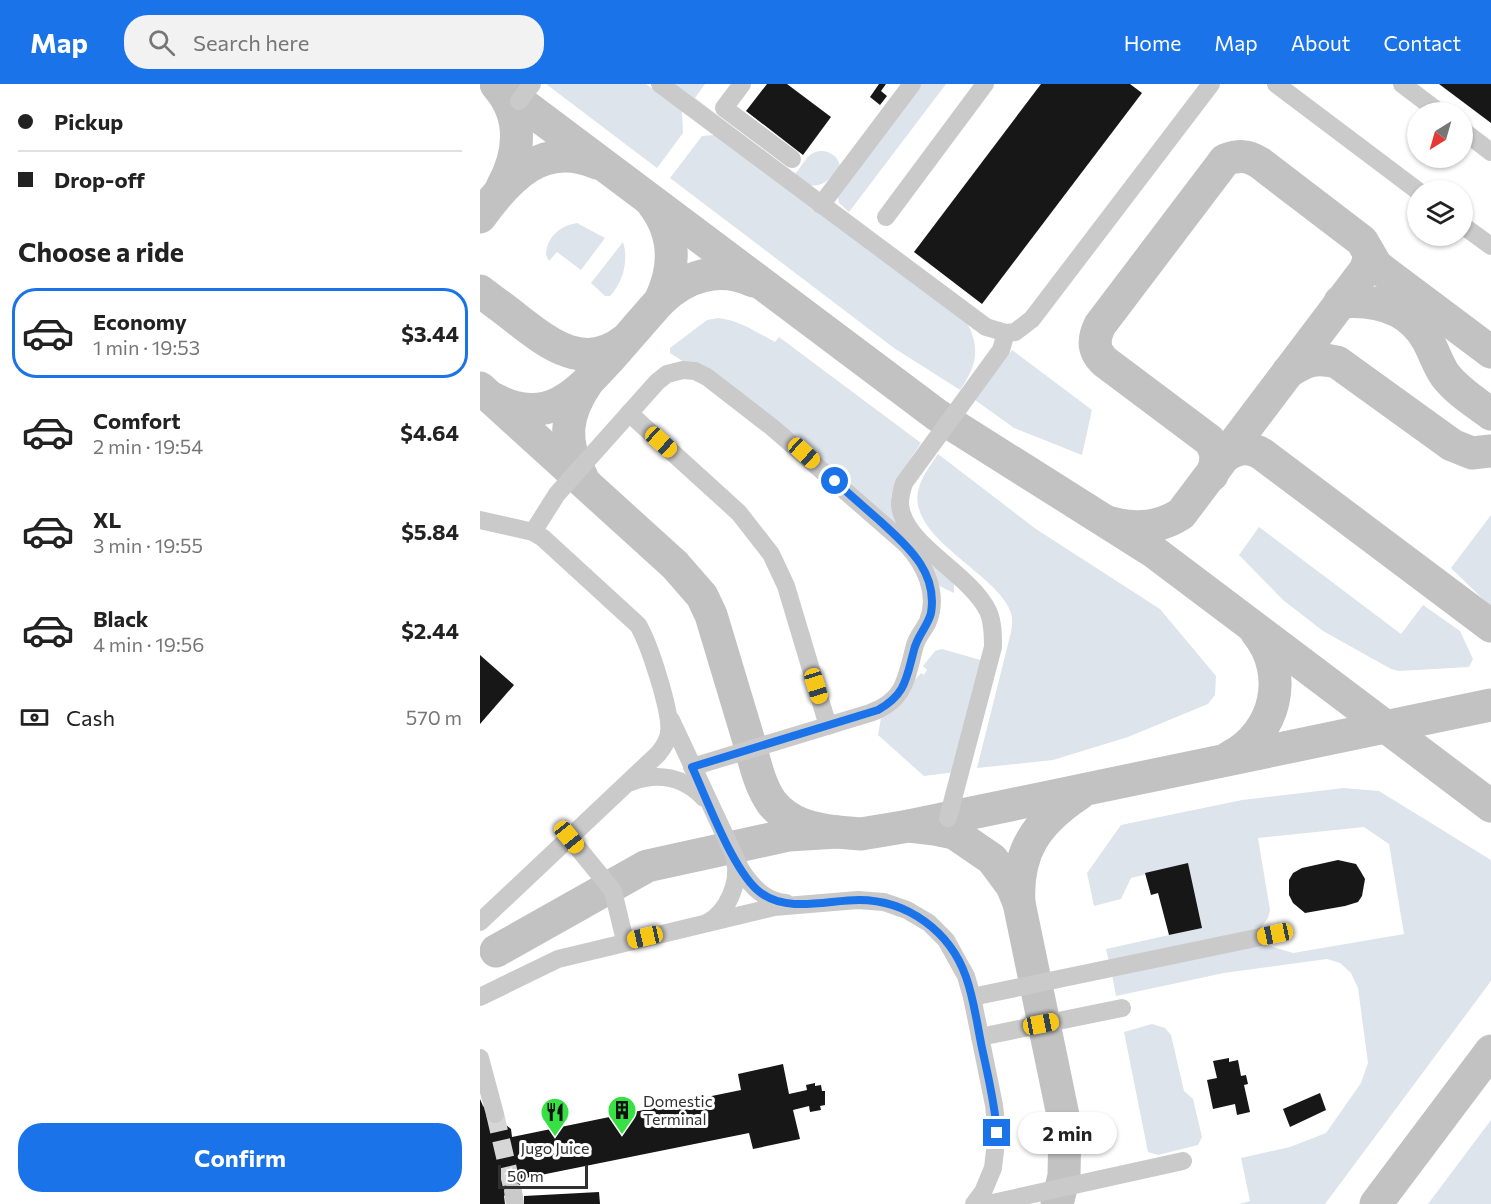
<!DOCTYPE html>
<meta charset="utf-8">
<style>
:root{--surface:#fff;--page:#f2f2f2;--text:#222;--muted:#767676;--line:#e0e0e0;--accent:#1a73e8}
body{margin:0;font-family:Commissioner,sans-serif;background:var(--page);color:var(--text);height:100vh;display:flex;flex-direction:column;font-size:22px;white-space:nowrap}
*{box-sizing:border-box;margin:0}
p{font-size:20px;color:var(--muted)}
.icon{flex:none;width:33px;height:33px;fill:none;stroke:currentColor;stroke-width:2;stroke-linecap:round;stroke-linejoin:round}
.map{position:relative;flex:1;overflow:hidden}
.details{display:flex;flex-direction:column;background:var(--surface);width:480px}
.details>*{flex:none}
.banner{display:grid;align-content:center;height:132px;padding:0 18px;background:var(--surface)}
.needle{width:39px;rotate:217deg}
.buttons{position:absolute;left:927px;top:18px;display:grid;gap:12px}
.buttons a{display:grid;place-items:center;width:66px;height:66px;border-radius:50%;background:var(--surface);box-shadow:0 2px 4px #0004;font-size:30px}
.scale{position:absolute;left:18px;bottom:15px;width:90px;box-sizing:border-box;padding-left:6px;border:3px solid #303030;border-top:0;font-size:16px;line-height:21px;white-space:nowrap;color:#303030;-webkit-text-stroke:4px #fff;paint-order:stroke}
.end{position:absolute;width:27px;height:27px;margin:-14px;border:8px solid #1a73e8;background:#fff;box-shadow:0 0 0 3px #fff}
.from{border-radius:50%}
.bubble{position:absolute;height:42px;border-radius:21px;background:var(--surface);box-shadow:0 2px 4px #0004;font-size:20px;font-weight:700;line-height:42px;text-align:center}
.car{position:absolute;width:18px;height:36px;margin:-18px -9px;border-radius:8px;box-shadow:0 0 4px 2px #0007;background:linear-gradient(#f5c518 24%,#345 0 40%,#f5c518 0 76%,#345 0 86%,#f5c518 0)}
.banner b{display:flex;align-items:center;gap:21px;height:57px;font-size:22px}
.banner b+b{border-top:2px solid var(--line)}
.banner i{width:15px;height:15px;background:var(--text)}
ul{padding:0;list-style:none}
li{display:flex;align-items:center;gap:18px;height:90px;margin:0 12px 9px;padding:0 6px;border:3px solid transparent;border-radius:24px}
li div{flex:1}
li b{display:block;font-size:22px}
li em{font-style:normal;font-weight:700}
li.active{border-color:var(--accent)}
li>.icon{width:54px;height:54px;stroke-width:1.5}
h2{padding:0 18px;font-size:27px;line-height:72px}
.pay{display:flex;align-items:center;gap:15px;height:66px;padding:0 18px;font-size:22px}
.pay p{margin-inline-start:auto}
.button{display:flex;gap:12px;margin-top:auto;padding:12px 18px}
.button a{flex:1;height:69px;border-radius:24px;background:var(--accent);color:#fff;font-size:24px;font-weight:700;line-height:69px;text-align:center}
header{display:flex;align-items:center;gap:36px;box-sizing:border-box;height:84px;padding:0 30px;background:var(--accent);color:#fff}
header strong{font-size:28px}
nav{display:flex;gap:33px;margin-inline-start:auto;font-size:21px}
.search{width:420px;height:54px;background:var(--page);display:flex;align-items:center;gap:15px;box-sizing:border-box;padding:0 21px;border-radius:24px;color:var(--muted);font-size:22px}
main{display:flex;flex:1;min-height:0}
.map>svg:first-child{display:block}
.green{fill:#dee4ec}
.lines{fill:none;stroke-linecap:round;stroke-linejoin:round}
.taxiway{stroke:#c2c2c2;stroke-width:33}
.building{fill:#171717}
.minor-tunnel{stroke:#d6d6d6;stroke-width:18;stroke-dasharray:18 9;stroke-linecap:butt}
.minor{stroke:#cacaca;stroke-width:18}
.route{stroke:#1a73e8;stroke-width:8}
.labels{text-anchor:middle;stroke-width:6;stroke-linejoin:round;paint-order:stroke}
.poi-label{font-size:16px;fill:#303030;stroke:#fff;text-anchor:start}
</style>
<header>
<strong>Map</strong>
<div class="search"><svg class="icon" aria-label="search" viewBox="0 0 24 24"><circle cx="10" cy="10" r="6"/><path d="M15 15l6 6"/></svg>Search here</div>
<nav><a>Home</a><a>Map</a><a>About</a><a>Contact</a></nav>
</header>
<main>
<section class="details">
<div class="banner">
<b><i class="from"></i>Pickup</b>
<b><i></i>Drop-off</b>
</div>
<h2>Choose a ride</h2>
<ul>
<li class="active"><svg class="icon" aria-label="car" viewBox="0 0 24 24"><path d="M5 17H2v-5l4-1 3-4h7l3 4 3 1v5h-3M9 17h6M6 11h13"/><circle cx="7" cy="17" r="2"/><circle cx="17" cy="17" r="2"/></svg><div><b>Economy</b><p>1 min · 19:53</p></div><em>$3.44</em></li>
<li><svg class="icon" aria-label="car" viewBox="0 0 24 24"><path d="M5 17H2v-5l4-1 3-4h7l3 4 3 1v5h-3M9 17h6M6 11h13"/><circle cx="7" cy="17" r="2"/><circle cx="17" cy="17" r="2"/></svg><div><b>Comfort</b><p>2 min · 19:54</p></div><em>$4.64</em></li>
<li><svg class="icon" aria-label="car" viewBox="0 0 24 24"><path d="M5 17H2v-5l4-1 3-4h7l3 4 3 1v5h-3M9 17h6M6 11h13"/><circle cx="7" cy="17" r="2"/><circle cx="17" cy="17" r="2"/></svg><div><b>XL</b><p>3 min · 19:55</p></div><em>$5.84</em></li>
<li><svg class="icon" aria-label="car" viewBox="0 0 24 24"><path d="M5 17H2v-5l4-1 3-4h7l3 4 3 1v5h-3M9 17h6M6 11h13"/><circle cx="7" cy="17" r="2"/><circle cx="17" cy="17" r="2"/></svg><div><b>Black</b><p>4 min · 19:56</p></div><em>$2.44</em></li>
</ul>
<div class="pay"><svg class="icon" aria-label="cash" viewBox="0 0 24 24"><path d="M3 7h18v10H3z"/><circle cx="12" cy="12" r="2"/></svg>Cash<p>570 m</p></div>
<div class="button"><a>Confirm</a></div>
</section>
<div class="map">
<svg width="1011" height="1120" viewBox="0 0 1011 1120">
<rect width="100%" height="100%" fill="#fff"/>
<!-- green -->
<g class="green">
<path d="M66 0H166L202 27 203 49 177 84Z"/>
<path d="M192 0H225L215 14 315 90C320 85 324 76 330 71 341 62 358 69 360 82 351 94 344 104 327 101Z"/>
<path d="M440 0H466L369 128 359 119 358 113Z"/>
<path d="M235 51 487 239C501 265 496 283 480 306L414 264 190 94 222 52Z"/>
<path d="M97 139 125 154 101 186 77 168 69 177 66 171C67 153 79 142 97 139Z"/>
<path d="M143 158C149 176 143 198 130 212H125L111 199Z"/>
<path d="M238 234C259 236 276 248 295 258L299 253 441 359 416 396 411 413 414 431 474 496V509L453 499 446 480 207 280 190 269V264L227 236Z"/>
<path d="M532 266 612 326 602 371 534 344 495 316Z"/>
<path d="M458 370 556 445 680 525 736 592 735 611 728 620 648 653 573 676 497 684 531 548C532 543 533 535 531 529 519 490 429 456 438 407 441 393 450 382 458 370Z"/>
<path d="M1011 431V523L971 484Z"/>
<path d="M779 443 921 550 943 521 980 547 993 575 989 583 919 587 911 585 843 547 803 516 759 471Z"/>
<path d="M462 565 504 577 476 688 444 692 398 651 401 634 441 589 444 591 447 586 443 582 455 567Z"/>
<path d="M864 704 899 707 1011 776V897L845 1120H759L770 1117 761 1074 810 1063 846 1049 881 999 888 979 878 904 871 889 860 879 847 875 744 889 636 912 632 891 783 860 813 869 924 850 909 760 884 743 778 754 790 826 788 834 779 846 629 878 626 865 721 844 708 780 651 794 641 815 614 822 607 789 641 741 762 716Z"/>
<path d="M672 940 685 944 691 951 704 1007 713 1015 722 1053 718 1061 678 1071 668 1068 644 948Z"/>
<path d="M1011 1036V1120H948Z"/>
</g>
<g class="lines">
<!-- taxiway -->
<g class="taxiway">
<path d="M16 0 457 331 674 468 1011 722"/>
<path d="M18 3C44 33 40 71 22 103"/>
<path d="M173 120C196 150 196 184 180 217 205 192 240 181 273 197"/>
<path d="M0 133C29 93 63 56 117 79"/>
<path d="M0 207C13 217 26 226 38 236 69 260 105 288 144 257"/>
<path d="M860 218C896 215 930 223 948 257 954 268 958 281 965 291 977 307 995 318 1011 330"/>
<path d="M808 288C827 276 835 273 857 278L972 361 992 369 1011 367"/>
<path d="M0 304 195 481 222 512 231 531C243 572 256 613 268 654 274 675 279 701 292 719 309 740 332 745 357 748"/>
<path d="M14 315C68 343 97 310 130 274 147 255 163 236 180 217"/>
<path d="M747 371C760 363 770 363 782 370L1011 542"/>
<path d="M732 391C737 377 738 368 729 356L625 278C613 267 613 255 620 241L745 76C759 71 767 71 780 79L882 157 896 181 903 187 1011 268"/>
<path d="M102 393C82 359 85 331 107 299"/>
<path d="M632 439C656 446 679 444 701 430L886 185 889 174 888 168"/>
<path d="M750 673C796 649 810 590 777 549"/>
<path d="M429 742 1011 621"/>
<path d="M16 867 167 782 309 751 357 748 381 750 429 742 455 745 474 749 512 775 532 802 539 819"/>
<path d="M577 1120 584 1092 585 1041 539 819C536 767 557 738 599 710"/>
<path d="M896 1120 1011 967"/>
</g>
</g>
<!-- building -->
<g class="building">
<path d="M287 0H307L351 33 323 71 266 27Z"/>
<path d="M399 0H406L401 7 407 12 400 21 390 13Z"/>
<path d="M561 0H650L662 9 502 220 434 168Z"/>
<path d="M959 0H1011V39Z"/>
<path d="M0 571 34 601 0 640Z"/>
<path d="M858 776 876 780 881 788 885 795 882 812 878 818 865 822 825 829 813 819 809 811V796L813 789 822 784Z"/>
<path d="M708 779 722 844 689 851 678 809 671 811 665 789Z"/>
<path d="M749 974V978L758 976 761 992 766 991 768 1000 764 1001 770 1028 757 1031 755 1020 733 1025 727 996 737 994 733 977Z"/>
<path d="M303 980 309 1010 327 1006 326 1001 335 999V1002L341 1001 342 1007H345V1021L340 1022 341 1026 330 1028 329 1022 313 1026 320 1055 273 1065 269 1049 41 1095 42 1099 24 1112 25 1120H0V1015L3 1022 31 1045 32 1053 261 1006 258 990Z"/>
<path d="M840 1009 846 1026 810 1043 803 1025Z"/>
<path d="M119 1108 120 1120H44V1112Z"/>
</g>
<g class="lines">
<!-- minor-tunnel -->
<path class="minor-tunnel" d="M15 1030 33 1107"/>
<!-- minor -->
<g class="minor">
<path d="M180 0 506 243 526 249"/>
<path d="M262 0 244 24 312 75"/>
<path d="M796 0 938 107"/>
<path d="M922 0 959 28"/>
<path d="M39 17 52 0"/>
<path d="M982 46 1011 68"/>
<path d="M341 121 432 0"/>
<path d="M406 133 505 0"/>
<path d="M982 141 1011 162"/>
<path d="M149 329 259 429 291 470 306 502 348 642"/>
<path d="M0 436 53 448 63 454 158 541C169 559 192 629 189 649 188 657 183 664 178 670L0 838"/>
<path d="M53 448 77 410 177 298 187 290 203 286 215 287 227 293 293 344 427 461C445 481 459 510 448 537 445 545 438 551 435 561 426 594 426 616 390 629L212 683"/>
<path d="M191 636 261 786C272 803 285 817 306 819"/>
<path d="M151 698C178 688 204 693 224 714"/>
<path d="M468 734 513 563C513 551 513 538 508 527 490 491 433 465 422 430 418 419 421 409 424 399L521 266 526 249 535 248 552 235 731 0"/>
<path d="M89 753 133 807 145 857"/>
<path d="M227 839C248 828 260 798 255 776"/>
<path d="M0 913 78 875 294 823 378 816 404 818 427 826 449 839 466 856 486 892 492 913 514 1021 517 1049 513 1084 503 1108 494 1120"/>
<path d="M492 913 795 850"/>
<path d="M500 953 642 924"/>
<path d="M0 974 15 1030"/>
<path d="M33 1107 35 1120"/>
<path d="M508 1120 703 1077"/>
</g>
</g>
<g class="lines">
<!-- route -->
<path class="route" d="M355 397C370 411 385 424 400 437 427 462 458 487 451 529 448 542 437 552 434 566 426 595 426 610 398 626L212 683C227 715 254 790 281 809 308 829 348 816 379 816 427 816 470 847 486 893 494 915 497 940 502 964 508 992 515 1020 517 1049"/>
</g>
<!-- icons -->
<defs>
<g id="building-pin" transform="scale(1.5)"><path d="M0 17L-7.5 6A9.5 9.5 0 1 1 7.5 6Z" fill="#38e143" stroke="#fff"/><path d="M-4-6H4V6H1V3H-1V6H-4ZM-2.5-4.3h1.7v1.8h-1.7ZM.8-4.3h1.7v1.8H.8ZM-2.5-1h1.7V.8h-1.7ZM.8-1h1.7V.8H.8Z" fill="#111"/></g>
<g id="restaurant-pin" transform="scale(1.5)"><path d="M0 17L-7.5 6A9.5 9.5 0 1 1 7.5 6Z" fill="#38e143" stroke="#fff"/><path d="M-5-6h1v4h1v-4h1v4h1v-4h1v5L-1.5 .5V6h-2V.5L-5-1ZM5-6V6H3V1.5H1.5Q1.5-4 5-6Z" fill="#111"/></g>
</defs>
<g fill-rule="evenodd">
<use href="#building-pin" x="142" y="1026"/>
<use href="#restaurant-pin" x="75" y="1028"/>
</g>
<g class="labels">
<!-- poi labels -->
<g class="poi-label">
<text x="163" y="1023">Domestic<tspan x="163" dy="18">Terminal</tspan></text>
<text x="75" y="1070" text-anchor="middle">Jugo Juice</text>
</g>
</g>
</svg>
<div class="buttons">
<a><svg class="needle" viewBox="-14 -14 28 28"><path d="M0-13l5 13h-10z" fill="#e53935"/><path d="M0 13l5-13h-10z" fill="#767676"/></svg></a>
<a><svg class="icon" aria-label="layers" viewBox="0 0 24 24"><path d="M12 4l9 5-9 5-9-5zM3 14l9 5 9-5"/></svg></a>
</div>
<div class="scale">50 m</div>
<i class="end from" style="left:355px;top:397px"></i>
<i class="end" style="left:517px;top:1049px"></i>
<div class="bubble" style="left:538px;top:1028px;width:99px">2 min</div>
<i class="car" style="left:181px;top:358px;rotate:132deg"></i>
<i class="car" style="left:324px;top:369px;rotate:132deg"></i>
<i class="car" style="left:336px;top:602px;rotate:163deg"></i>
<i class="car" style="left:89px;top:753px;rotate:141deg"></i>
<i class="car" style="left:795px;top:850px;rotate:258deg"></i>
<i class="car" style="left:165px;top:853px;rotate:257deg"></i>
<i class="car" style="left:561px;top:940px;rotate:79deg"></i>
</div>
</main>
